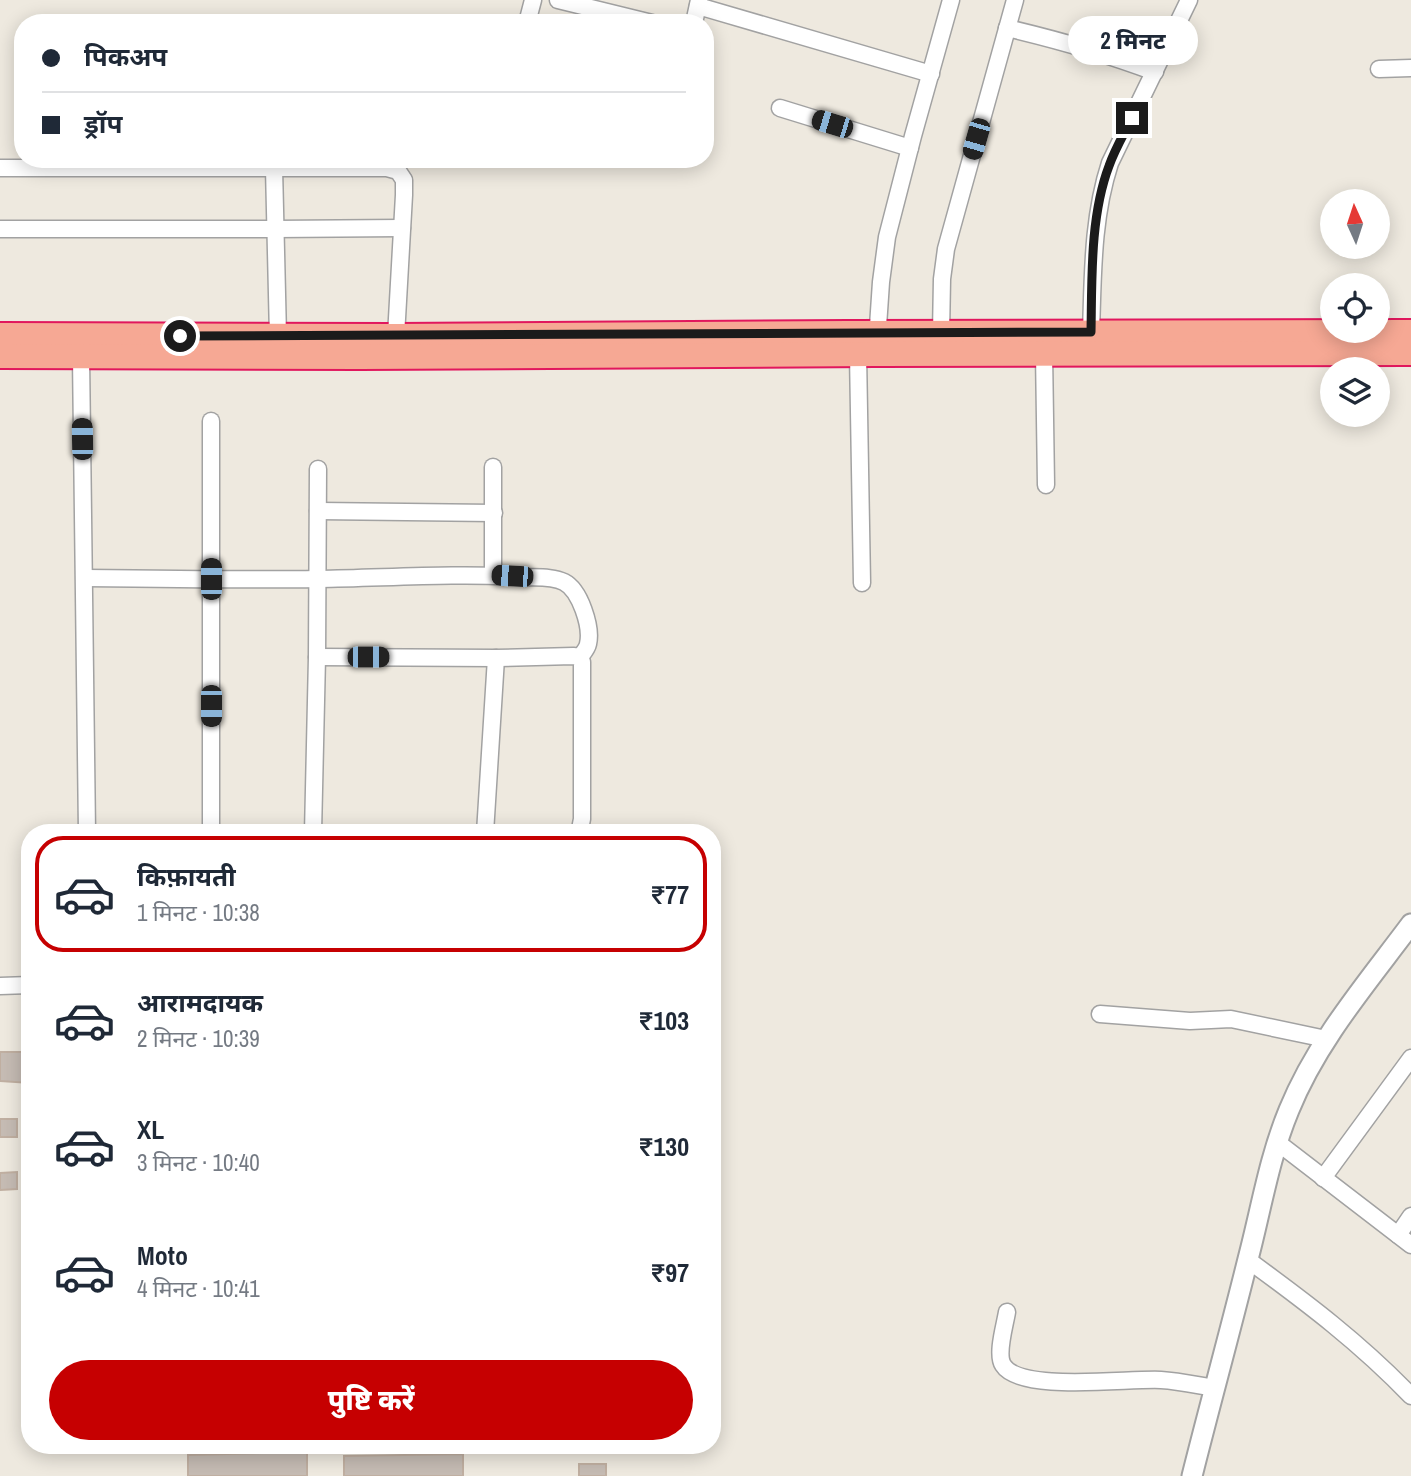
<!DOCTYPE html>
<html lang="hi">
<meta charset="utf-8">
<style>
:root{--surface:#fff;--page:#f6f6f7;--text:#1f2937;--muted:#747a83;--line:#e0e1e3;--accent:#c60001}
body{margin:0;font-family:"Archivo Narrow","Noto Sans Devanagari",sans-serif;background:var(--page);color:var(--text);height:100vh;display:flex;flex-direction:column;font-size:26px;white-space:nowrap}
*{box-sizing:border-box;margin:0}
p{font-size:23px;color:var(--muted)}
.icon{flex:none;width:38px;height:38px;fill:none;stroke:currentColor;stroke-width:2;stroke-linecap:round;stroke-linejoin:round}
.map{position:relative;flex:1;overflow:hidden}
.sheet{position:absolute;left:21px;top:824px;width:700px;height:630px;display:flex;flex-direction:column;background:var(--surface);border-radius:28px;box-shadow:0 4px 18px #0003}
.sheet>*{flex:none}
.hud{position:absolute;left:14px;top:14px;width:700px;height:154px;border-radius:28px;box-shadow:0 4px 18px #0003;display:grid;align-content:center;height:154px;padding:0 28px;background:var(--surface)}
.needle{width:46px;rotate:357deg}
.tools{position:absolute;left:1320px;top:189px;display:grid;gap:14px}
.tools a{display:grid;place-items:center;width:70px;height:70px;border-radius:50%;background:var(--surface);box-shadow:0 4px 18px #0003;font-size:35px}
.end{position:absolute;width:32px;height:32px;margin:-16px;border:9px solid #1b1b1b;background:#fff;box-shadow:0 0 0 4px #fff}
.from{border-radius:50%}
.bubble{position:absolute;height:49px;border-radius:24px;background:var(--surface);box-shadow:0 4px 18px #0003;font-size:23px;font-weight:800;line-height:49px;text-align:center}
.car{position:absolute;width:21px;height:42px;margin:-21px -10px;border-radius:9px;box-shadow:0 0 5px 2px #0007;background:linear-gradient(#222 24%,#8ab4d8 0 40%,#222 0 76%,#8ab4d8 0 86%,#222 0)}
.hud b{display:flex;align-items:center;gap:24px;height:66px;font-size:26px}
.hud b+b{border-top:2px solid var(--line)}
.hud i{width:18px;height:18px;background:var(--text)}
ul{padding:12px 0 0;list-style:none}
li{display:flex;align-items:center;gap:21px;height:116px;margin:0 14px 10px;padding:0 14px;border:4px solid transparent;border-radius:28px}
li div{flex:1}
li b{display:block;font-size:26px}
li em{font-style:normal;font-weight:800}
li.on{border-color:var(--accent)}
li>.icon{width:63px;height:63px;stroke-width:1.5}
.action{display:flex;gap:14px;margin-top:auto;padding:14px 28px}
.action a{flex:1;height:80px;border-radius:42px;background:var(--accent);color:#fff;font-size:28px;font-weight:800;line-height:80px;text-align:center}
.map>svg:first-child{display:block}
.building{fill:#c5bbb3;stroke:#c0afa1;stroke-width:2}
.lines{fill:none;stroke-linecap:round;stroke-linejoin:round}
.minor-casing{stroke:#a2a2a2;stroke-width:19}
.tertiary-casing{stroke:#a2a2a2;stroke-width:23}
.trunk-casing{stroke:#e1175d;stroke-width:28}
.minor{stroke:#fff;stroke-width:16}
.tertiary{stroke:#fff;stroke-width:19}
.trunk{stroke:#f6a894;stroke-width:24}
.route{stroke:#1b1b1b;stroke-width:9}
</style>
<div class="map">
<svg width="1411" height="1476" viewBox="0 0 1411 1476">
<rect width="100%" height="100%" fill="#eee9df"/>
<!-- building -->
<g class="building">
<path d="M0 1052H30V1083L0 1081Z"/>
<rect x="0" y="1119" width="17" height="18"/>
<path d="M17 1172V1189L0 1190V1173Z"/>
<path d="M307 1452V1476H188V1455Z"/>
<path d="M463 1454V1476H344V1456Z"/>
<rect x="579" y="1464" width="27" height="12"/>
</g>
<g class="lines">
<!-- minor casing -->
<g class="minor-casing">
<g id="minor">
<path d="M558 0 652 23"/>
<path d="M698 6 931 74"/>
<path d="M527 23 533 0"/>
<path d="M694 23 699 0"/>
<path d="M1007 28C1058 40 1107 54 1155 72"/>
<path d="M1379 69 1411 68"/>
<path d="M780 108 910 148"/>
<path d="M0 168H387L398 171 404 180V195L396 336"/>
<path d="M274 168 278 336"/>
<path d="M0 229H275L402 228"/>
<path d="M1091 332C1093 276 1092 218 1110 163L1189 0"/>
<path d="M941 333 942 279 946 249 1015 0"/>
<path d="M877 341 881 282 887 237 913 136 951 0"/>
<path d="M1044 353 1046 485"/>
<path d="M858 354 862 583"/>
<path d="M81 357 87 833"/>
<path d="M211 421V833"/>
<path d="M318 511 494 513"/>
<path d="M493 575V467"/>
<path d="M85 578C163 579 241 580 319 579 387 578 454 573 522 577 535 578 552 576 564 582 580 590 592 627 588 644 587 649 583 653 580 657"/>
<path d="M317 657 496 658 573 656 580 657 582 662V819L580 829 577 833"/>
<path d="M313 833 317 657 318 469"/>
<path d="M485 833 496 658"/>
<path d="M0 986 30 985"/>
<path d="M1100 1014 1190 1021 1231 1019 1326 1039"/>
<path d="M1277 1142 1411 1245"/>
<path d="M1323 1178 1411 1058"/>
<path d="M1398 1235 1411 1216"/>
<path d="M1248 1260C1307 1303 1360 1343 1411 1396"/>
<path d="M1007 1312C1005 1325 996 1354 1003 1365 1020 1393 1129 1378 1161 1380 1179 1381 1196 1385 1214 1388"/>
</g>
</g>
<!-- tertiary casing -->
<g class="tertiary-casing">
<path id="tertiary" d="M1192 1476C1210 1404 1230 1332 1248 1259 1261 1210 1269 1158 1289 1110 1317 1041 1367 983 1411 924"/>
</g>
<!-- trunk casing -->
<g class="trunk-casing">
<g id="trunk">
<path d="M0 335 396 336 848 333 1411 332"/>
<path d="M0 356 360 357 875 354 1411 353"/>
</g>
</g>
<!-- minor -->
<use href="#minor" class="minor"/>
<!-- tertiary -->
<use href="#tertiary" class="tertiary"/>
<!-- trunk -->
<use href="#trunk" class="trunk"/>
</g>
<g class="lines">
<!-- route -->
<path class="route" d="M180 336 1091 332C1092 279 1090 216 1109 166 1115 149 1124 134 1132 118"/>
</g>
</svg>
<div class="tools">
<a><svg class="needle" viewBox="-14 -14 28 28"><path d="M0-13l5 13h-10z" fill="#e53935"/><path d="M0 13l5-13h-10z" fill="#747a83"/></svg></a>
<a><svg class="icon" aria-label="locate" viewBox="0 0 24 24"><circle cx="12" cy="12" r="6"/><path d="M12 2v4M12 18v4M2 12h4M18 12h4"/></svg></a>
<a><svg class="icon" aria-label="layers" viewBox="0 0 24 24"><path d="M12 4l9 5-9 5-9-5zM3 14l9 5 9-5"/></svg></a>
</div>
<i class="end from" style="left:180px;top:336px"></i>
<i class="end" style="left:1132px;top:118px"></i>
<div class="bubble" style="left:1068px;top:16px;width:130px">2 मिनट</div>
<i class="car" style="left:832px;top:124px;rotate:287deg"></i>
<i class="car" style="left:976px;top:139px;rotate:196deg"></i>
<i class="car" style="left:82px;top:439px;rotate:359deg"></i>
<i class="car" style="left:512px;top:576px;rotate:273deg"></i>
<i class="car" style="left:211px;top:579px;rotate:0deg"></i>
<i class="car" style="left:368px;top:657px;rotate:90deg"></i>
<i class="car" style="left:211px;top:706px;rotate:180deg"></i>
<div class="hud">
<b><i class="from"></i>पिकअप</b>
<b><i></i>ड्रॉप</b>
</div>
<section class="sheet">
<ul>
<li class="on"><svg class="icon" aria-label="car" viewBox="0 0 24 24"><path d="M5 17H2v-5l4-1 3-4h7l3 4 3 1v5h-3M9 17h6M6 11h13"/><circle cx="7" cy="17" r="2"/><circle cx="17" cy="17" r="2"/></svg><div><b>किफ़ायती</b><p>1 मिनट · 10:38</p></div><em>₹77</em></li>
<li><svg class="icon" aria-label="car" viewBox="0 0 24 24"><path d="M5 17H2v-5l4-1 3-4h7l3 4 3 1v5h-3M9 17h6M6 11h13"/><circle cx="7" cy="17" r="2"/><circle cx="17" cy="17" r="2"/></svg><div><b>आरामदायक</b><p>2 मिनट · 10:39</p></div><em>₹103</em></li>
<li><svg class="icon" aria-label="car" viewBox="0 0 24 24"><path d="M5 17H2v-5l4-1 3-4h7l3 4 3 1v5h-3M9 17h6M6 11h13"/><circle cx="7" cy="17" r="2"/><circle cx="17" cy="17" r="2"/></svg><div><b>XL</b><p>3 मिनट · 10:40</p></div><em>₹130</em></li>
<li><svg class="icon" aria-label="car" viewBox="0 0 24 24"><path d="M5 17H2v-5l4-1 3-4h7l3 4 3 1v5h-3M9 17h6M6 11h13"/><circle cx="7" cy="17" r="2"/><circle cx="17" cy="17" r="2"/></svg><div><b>Moto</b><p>4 मिनट · 10:41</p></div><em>₹97</em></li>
</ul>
<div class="action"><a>पुष्टि करें</a></div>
</section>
</div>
